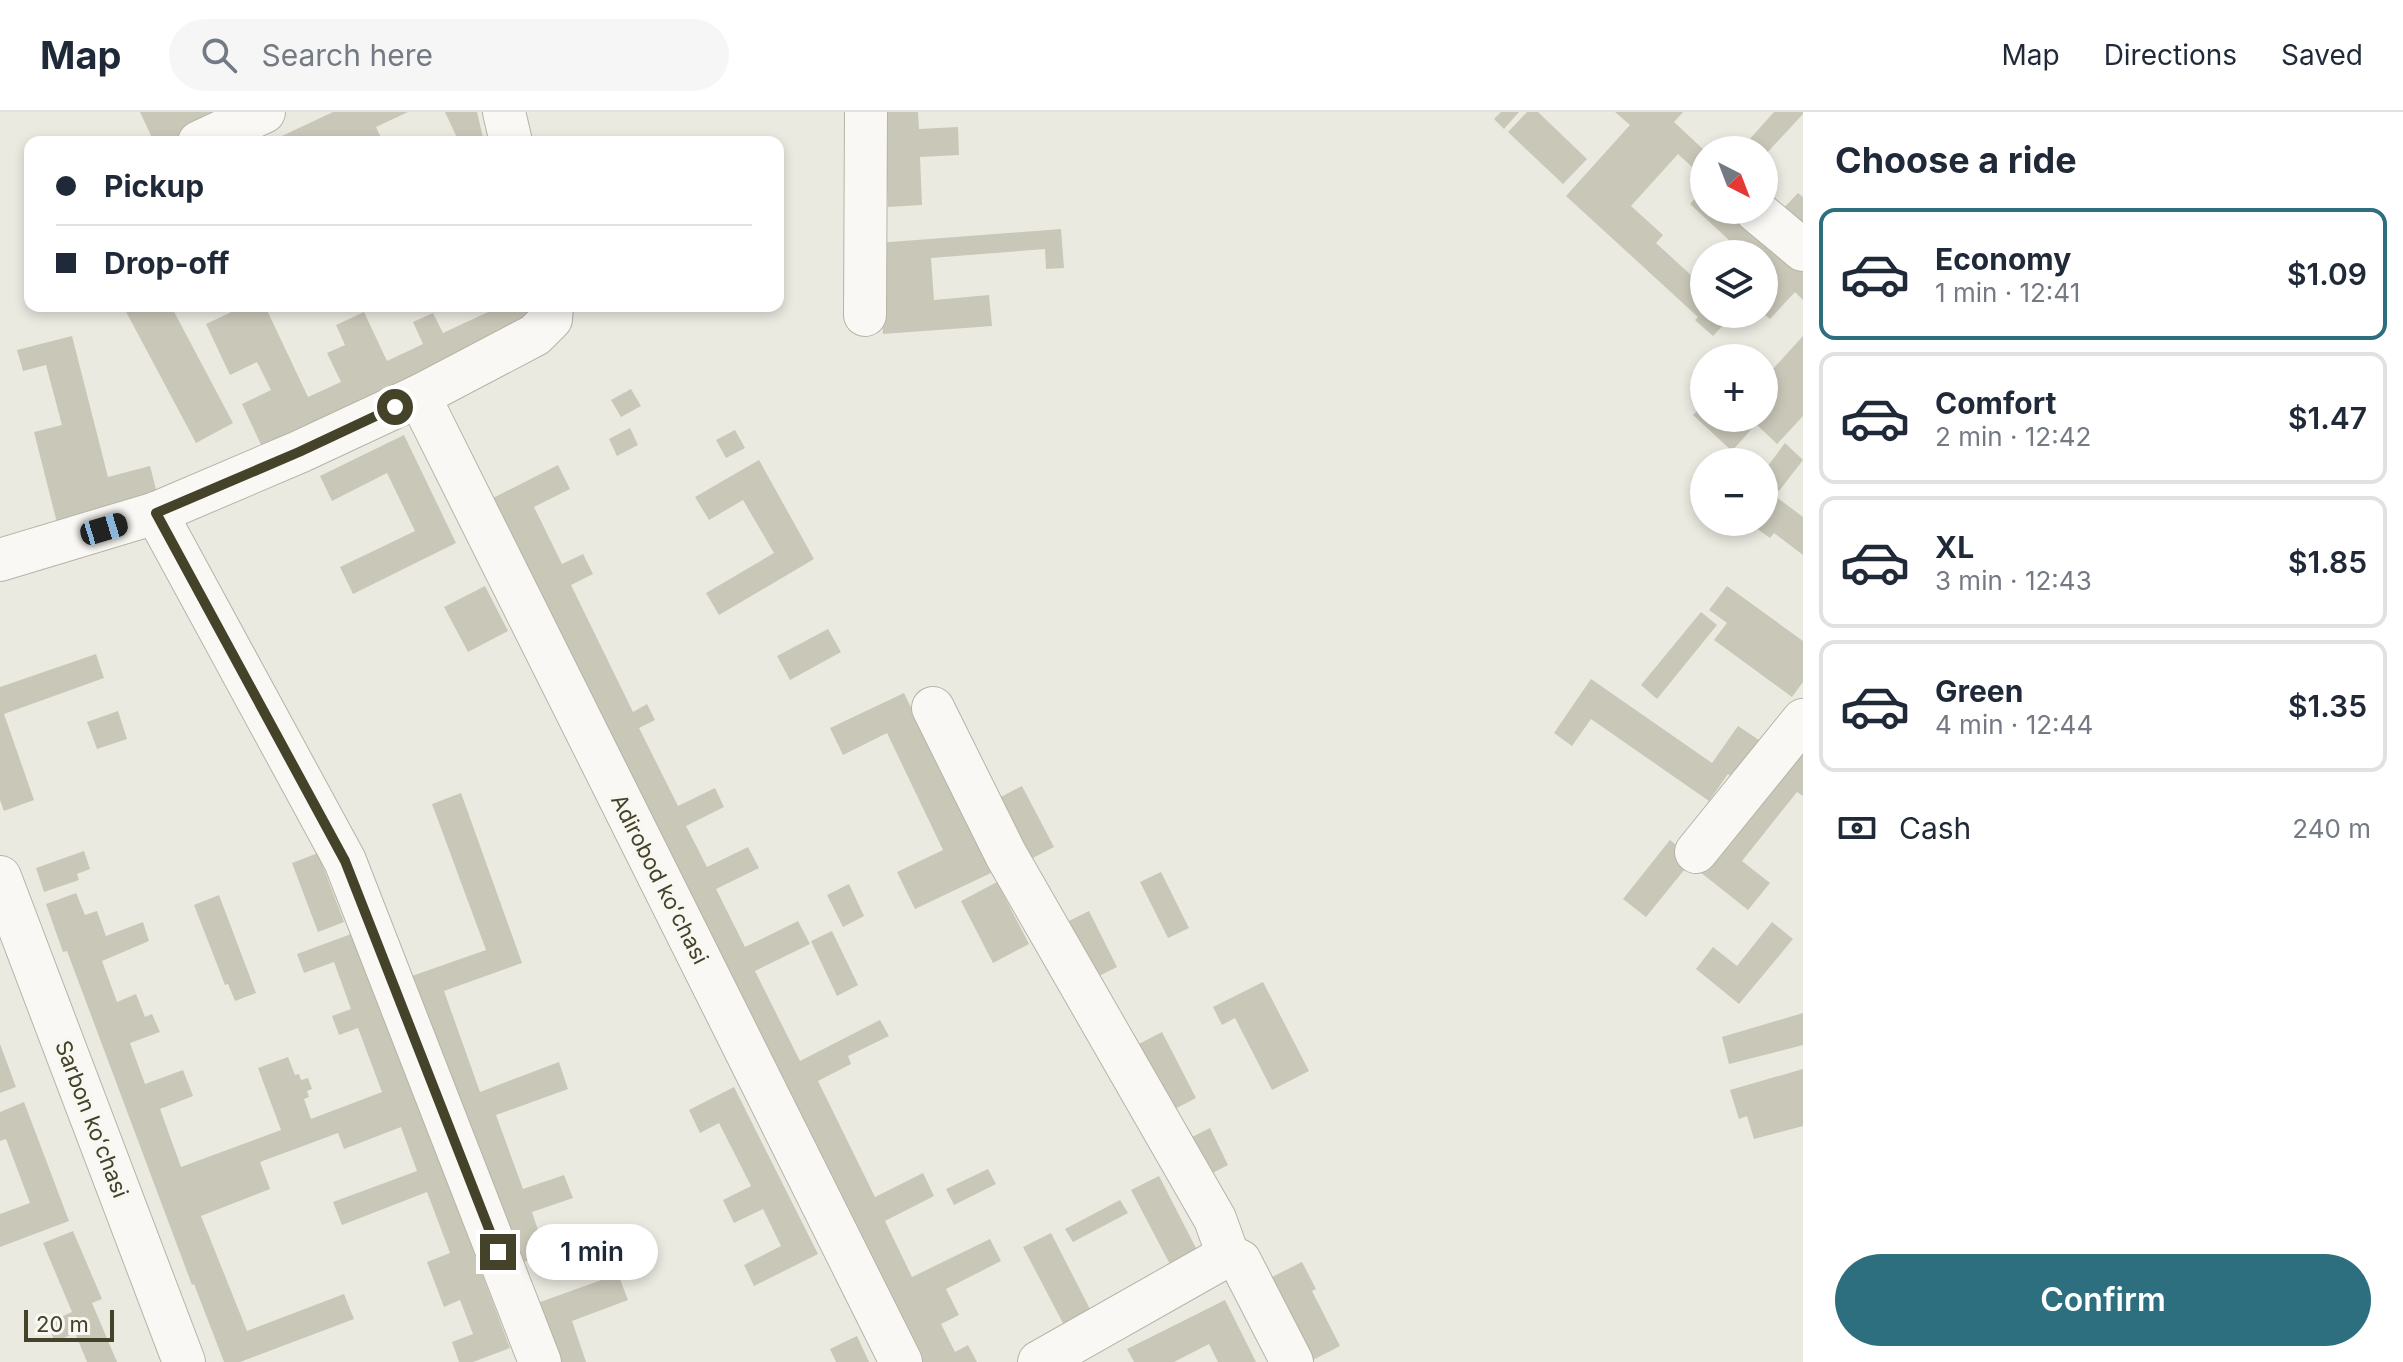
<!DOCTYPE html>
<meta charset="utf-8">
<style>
:root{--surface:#fff;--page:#f6f6f7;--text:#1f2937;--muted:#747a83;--line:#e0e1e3;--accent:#2d6e7f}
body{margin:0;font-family:Inter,sans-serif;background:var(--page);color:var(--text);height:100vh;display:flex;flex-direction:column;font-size:30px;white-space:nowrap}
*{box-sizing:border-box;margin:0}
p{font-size:26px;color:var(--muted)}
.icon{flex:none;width:44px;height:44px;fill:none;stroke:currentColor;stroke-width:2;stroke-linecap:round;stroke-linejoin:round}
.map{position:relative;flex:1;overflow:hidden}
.sheet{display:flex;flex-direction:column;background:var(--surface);width:600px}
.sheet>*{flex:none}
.hud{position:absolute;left:24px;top:24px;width:760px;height:176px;border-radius:16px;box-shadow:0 4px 12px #0003;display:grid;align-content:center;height:176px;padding:0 32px;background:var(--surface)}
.needle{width:52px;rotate:138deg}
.tools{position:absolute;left:1690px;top:24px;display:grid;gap:16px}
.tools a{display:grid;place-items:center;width:88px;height:88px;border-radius:50%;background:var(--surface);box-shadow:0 4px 12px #0003;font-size:40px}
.scale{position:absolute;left:24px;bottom:20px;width:90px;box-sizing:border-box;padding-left:8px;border:4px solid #444228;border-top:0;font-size:22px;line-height:28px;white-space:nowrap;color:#444228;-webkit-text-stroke:6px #f8f7f1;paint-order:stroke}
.end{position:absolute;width:36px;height:36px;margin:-18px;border:10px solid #444228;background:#fff;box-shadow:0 0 0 4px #fff}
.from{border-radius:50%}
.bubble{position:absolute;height:56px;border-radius:28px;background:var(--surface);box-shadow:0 4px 12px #0003;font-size:26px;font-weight:600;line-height:56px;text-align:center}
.car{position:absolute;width:24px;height:48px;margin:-24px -12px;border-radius:10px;box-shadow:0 0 6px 2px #0007;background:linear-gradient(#222 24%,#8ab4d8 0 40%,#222 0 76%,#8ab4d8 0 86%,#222 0)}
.hud b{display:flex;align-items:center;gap:28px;height:76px;font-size:30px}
.hud b+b{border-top:2px solid var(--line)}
.hud i{width:20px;height:20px;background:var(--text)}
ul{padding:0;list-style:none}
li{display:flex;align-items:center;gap:24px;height:132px;margin:0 16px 12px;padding:0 16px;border:4px solid var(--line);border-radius:16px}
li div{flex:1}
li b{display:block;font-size:30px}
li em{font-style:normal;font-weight:600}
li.active{border-color:var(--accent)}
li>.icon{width:72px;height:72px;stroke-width:1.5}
h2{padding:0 32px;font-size:36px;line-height:96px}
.pay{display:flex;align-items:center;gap:20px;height:88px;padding:0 32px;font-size:30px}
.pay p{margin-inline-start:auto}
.primary-button{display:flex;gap:16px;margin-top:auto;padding:16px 32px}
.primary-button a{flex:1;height:92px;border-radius:48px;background:var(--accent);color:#fff;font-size:32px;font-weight:600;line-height:92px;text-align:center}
header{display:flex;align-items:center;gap:48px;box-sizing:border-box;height:112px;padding:0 40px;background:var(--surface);border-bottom:2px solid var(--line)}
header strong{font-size:38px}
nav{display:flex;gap:44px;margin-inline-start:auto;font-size:28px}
.search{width:560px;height:72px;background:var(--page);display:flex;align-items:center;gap:20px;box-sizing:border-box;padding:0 28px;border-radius:44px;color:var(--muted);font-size:30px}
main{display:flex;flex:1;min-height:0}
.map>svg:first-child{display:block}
.building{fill:#c9c7b8}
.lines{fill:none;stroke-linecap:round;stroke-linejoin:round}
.minor-casing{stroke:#b6b4a6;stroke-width:44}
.minor{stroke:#f9f8f4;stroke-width:42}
.route{stroke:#444228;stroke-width:10}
.labels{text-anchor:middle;stroke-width:8;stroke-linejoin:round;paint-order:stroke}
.street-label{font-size:22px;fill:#444228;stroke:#f8f7f1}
</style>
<header>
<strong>Map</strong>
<div class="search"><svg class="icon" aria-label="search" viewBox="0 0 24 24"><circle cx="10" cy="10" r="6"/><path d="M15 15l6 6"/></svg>Search here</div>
<nav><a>Map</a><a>Directions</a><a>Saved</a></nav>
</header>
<main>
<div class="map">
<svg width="1803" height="1250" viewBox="0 0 1803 1250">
<rect width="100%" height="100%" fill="#ebeae1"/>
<!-- building -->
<g class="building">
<path d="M140 0H236L173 30H154Z"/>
<path d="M333 0H408L376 15 383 30H269Z"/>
<path d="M445 0H477L484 30H459Z"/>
<path d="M883 0H918L919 17 958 15 959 43 920 45 922 93 888 95Z"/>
<path d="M1501 0H1519L1504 17 1494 7Z"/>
<path d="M1527 0H1538L1587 47 1563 72 1508 20Z"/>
<path d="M1615 0H1683L1674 10 1704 38V66L1678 42 1631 94 1663 123 1656 131 1704 175V202H1740L1731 212 1727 209 1713 224 1695 208 1698 205 1566 84 1630 13Z"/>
<path d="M1774 0H1803V2L1764 44V38H1740Z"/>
<path d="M1704 77V98H1740L1803 155V188L1795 180 1770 207 1764 202V142H1744L1690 92Z"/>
<path d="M1798 81 1803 85V128L1776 104Z"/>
<path d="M1061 117 1064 156 1046 157 1045 137 931 146 934 188 989 183 992 214 883 222 877 131Z"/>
<path d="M123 194H171L233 311 196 331Z"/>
<path d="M244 194H265L308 285 341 270 327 241 345 233 336 213 364 200 387 249 423 232 413 210 433 201 443 221 501 194H540L545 205 263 337 242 292 271 278 257 250 230 263 206 212Z"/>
<path d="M72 224 108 365 150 354 159 389 58 415 34 320 62 313 46 253 23 259 17 238Z"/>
<path d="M1803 224V304L1777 332 1756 312 1732 339 1693 303 1704 292V306H1764V267Z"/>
<path d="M631 277 641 294 621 305 611 288Z"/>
<path d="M630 316 638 333 617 344 609 327Z"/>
<path d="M735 318 745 336 726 346 716 328Z"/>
<path d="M404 323 456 431 353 482 340 455 415 419 387 361 332 389 320 364Z"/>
<path d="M1785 331 1803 348 1775 384 1803 405V443L1774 421 1770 426 1748 410H1764V359Z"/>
<path d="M759 348 814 447 719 503 706 481 774 441 743 388 709 408 695 385Z"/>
<path d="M558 353 570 377 534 395 562 452 583 442 593 462 571 473 633 600 647 592 655 608 639 616 678 694 715 676 724 695 686 714 707 755 748 735 759 756 716 777 745 835 798 809 810 832 755 859 800 949 880 908 889 924 848 944 851 952 818 969 875 1085 923 1061 934 1084 885 1109 912 1165 990 1127 1001 1149 946 1177 959 1203 941 1212 955 1240 968 1233 977 1250H921L493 386Z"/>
<path d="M485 474 508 519 468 540 444 495Z"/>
<path d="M1727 474 1803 529V570L1792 585 1714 528 1727 511 1709 498Z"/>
<path d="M1701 500 1717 513 1657 587 1641 573Z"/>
<path d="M828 517 841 540 790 568 777 544Z"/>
<path d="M96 542 104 566 4 602 34 688 4 699 0 688V575Z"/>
<path d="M1591 567 1712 651 1738 614 1759 628 1733 666 1728 662 1709 689 1591 607 1572 634 1554 621Z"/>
<path d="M904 581 991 761 915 797 897 760 943 738 887 621 843 643 830 616Z"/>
<path d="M118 599 127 627 97 637 87 610Z"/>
<path d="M1803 623V684L1797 680 1742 749 1770 771 1748 798 1695 756Z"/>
<path d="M1022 674 1054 735 1025 750 993 689Z"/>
<path d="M461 681 522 851 444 879 480 980 559 950 568 977 496 1003 523 1077 564 1063 573 1086 532 1100 546 1142 518 1152 409 865 486 838 432 692Z"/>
<path d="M1670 728 1693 747 1646 805 1623 787Z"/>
<path d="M84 739 90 757 77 762 79 768 44 780 36 756Z"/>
<path d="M318 741 344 810 318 820 292 751Z"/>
<path d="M1161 760 1189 816 1168 826 1140 770Z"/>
<path d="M997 770 1029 832 993 851 961 789Z"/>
<path d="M849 772 864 804 843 815 827 783Z"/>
<path d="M76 781 85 803 97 799 106 824 143 810 149 829 102 849 117 890 136 882 145 905 152 902 160 920 130 931 145 972 183 958 193 984 160 997 181 1055 281 1018 258 956 288 945 295 963 299 962 301 968 308 966 312 977 307 979 309 985 304 987 311 1007 382 980 358 916 339 923 332 904 351 897 334 850 304 861 297 842 354 821 510 1236 473 1250H459L452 1230 473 1222 460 1188 444 1195 427 1150 450 1141 427 1080 342 1113 333 1090 417 1059 401 1015 344 1037 338 1021 260 1050 270 1077 201 1104 247 1219 344 1182 354 1207 240 1250H224L194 1172 192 1173 67 839 63 840 46 792Z"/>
<path d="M219 783 256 881 235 889 228 872 225 873 194 793Z"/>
<path d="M1089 799 1117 855 1097 865 1069 809Z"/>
<path d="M1772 810 1793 827 1739 892 1696 857 1713 835 1737 854Z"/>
<path d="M832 819 858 873 837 884 811 829Z"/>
<path d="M1263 870 1309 959 1272 978 1235 906 1222 913 1213 895Z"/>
<path d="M1803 901V933L1729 952 1722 925Z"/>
<path d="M1162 920 1196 986 1167 1001 1133 935Z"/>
<path d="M0 932 16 975 0 981Z"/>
<path d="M1803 957V1014L1754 1027 1747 1004 1739 1007 1730 978Z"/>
<path d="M734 975 818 1142 754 1174 744 1153 781 1134 763 1097 734 1111 723 1088 751 1074 719 1011 700 1021 689 998Z"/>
<path d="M24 990 69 1109 0 1135V1102L30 1091 6 1027 0 1029V1000Z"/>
<path d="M1210 1016 1228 1053 1199 1068 1180 1031Z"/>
<path d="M988 1057 996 1072 954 1093 946 1077Z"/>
<path d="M1159 1064 1200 1144 1173 1158 1131 1078Z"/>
<path d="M1120 1088 1128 1101 1073 1130 1065 1117Z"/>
<path d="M73 1119 102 1187 92 1191 117 1250H87L75 1221 55 1230 47 1211 72 1200 43 1131Z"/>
<path d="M1051 1121 1092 1201 1065 1215 1023 1135Z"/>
<path d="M1302 1150 1316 1177 1312 1179 1340 1234 1309 1250 1268 1167Z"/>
<path d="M618 1162 628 1188 572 1209 586 1250H553L532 1193Z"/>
<path d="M1225 1188 1256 1250H1218L1209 1232 1174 1250H1134L1127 1237Z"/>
<path d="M857 1224 869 1250H836L830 1237Z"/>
</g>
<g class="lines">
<!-- minor casing -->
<g class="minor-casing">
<g id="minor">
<path d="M504 0 511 30"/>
<path d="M199 30 264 0"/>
<path d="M1755 98 1803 138"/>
<path d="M865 203 866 0"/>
<path d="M419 284 901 1250"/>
<path d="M156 401 345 749 540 1250"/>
<path d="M0 448 156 401 299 340 419 284 535 223 551 207 552 194"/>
<path d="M933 596 1006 743 1215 1107 1228 1143"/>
<path d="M1696 740 1803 608"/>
<path d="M0 765 184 1250"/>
<path d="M1039 1250 1228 1143 1240 1149 1292 1250"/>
</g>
</g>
<!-- minor -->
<use href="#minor" class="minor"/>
</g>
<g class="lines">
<!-- route -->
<path class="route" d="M395 295 299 340 156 401 345 749 498 1140"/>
</g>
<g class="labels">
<!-- street labels -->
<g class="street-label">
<text transform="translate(660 767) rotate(63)" y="8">Adirobod koʻchasi</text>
<text transform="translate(92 1007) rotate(69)" y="8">Sarbon koʻchasi</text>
</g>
</g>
</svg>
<div class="tools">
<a><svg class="needle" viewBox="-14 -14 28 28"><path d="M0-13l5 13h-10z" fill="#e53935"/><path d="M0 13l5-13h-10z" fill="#747a83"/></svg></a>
<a><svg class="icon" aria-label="layers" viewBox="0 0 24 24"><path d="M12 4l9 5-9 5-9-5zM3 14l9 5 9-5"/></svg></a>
<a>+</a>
<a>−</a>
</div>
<div class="scale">20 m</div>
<i class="end from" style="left:395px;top:295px"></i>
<i class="end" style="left:498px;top:1140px"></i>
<div class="bubble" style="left:526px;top:1112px;width:132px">1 min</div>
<i class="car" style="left:104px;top:417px;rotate:73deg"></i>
<div class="hud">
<b><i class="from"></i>Pickup</b>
<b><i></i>Drop-off</b>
</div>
</div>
<section class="sheet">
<h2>Choose a ride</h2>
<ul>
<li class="active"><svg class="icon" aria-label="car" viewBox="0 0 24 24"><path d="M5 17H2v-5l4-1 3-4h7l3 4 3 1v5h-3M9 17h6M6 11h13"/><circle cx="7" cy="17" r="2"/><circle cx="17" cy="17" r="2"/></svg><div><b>Economy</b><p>1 min · 12:41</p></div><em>$1.09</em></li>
<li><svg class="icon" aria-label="car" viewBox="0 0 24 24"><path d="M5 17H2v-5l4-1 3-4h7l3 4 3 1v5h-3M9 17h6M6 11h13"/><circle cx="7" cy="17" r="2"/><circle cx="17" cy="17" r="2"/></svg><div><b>Comfort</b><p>2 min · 12:42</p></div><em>$1.47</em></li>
<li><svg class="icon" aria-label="car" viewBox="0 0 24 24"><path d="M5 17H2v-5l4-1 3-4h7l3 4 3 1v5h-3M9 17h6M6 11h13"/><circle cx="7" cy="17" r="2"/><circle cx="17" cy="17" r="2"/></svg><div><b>XL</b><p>3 min · 12:43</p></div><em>$1.85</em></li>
<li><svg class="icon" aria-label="car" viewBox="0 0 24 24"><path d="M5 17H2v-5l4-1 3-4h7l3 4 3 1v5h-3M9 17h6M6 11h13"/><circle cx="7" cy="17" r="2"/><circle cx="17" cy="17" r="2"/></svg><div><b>Green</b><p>4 min · 12:44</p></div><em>$1.35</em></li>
</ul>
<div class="pay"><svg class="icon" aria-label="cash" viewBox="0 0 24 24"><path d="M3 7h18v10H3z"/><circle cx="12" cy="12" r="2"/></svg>Cash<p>240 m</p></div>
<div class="primary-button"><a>Confirm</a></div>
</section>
</main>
